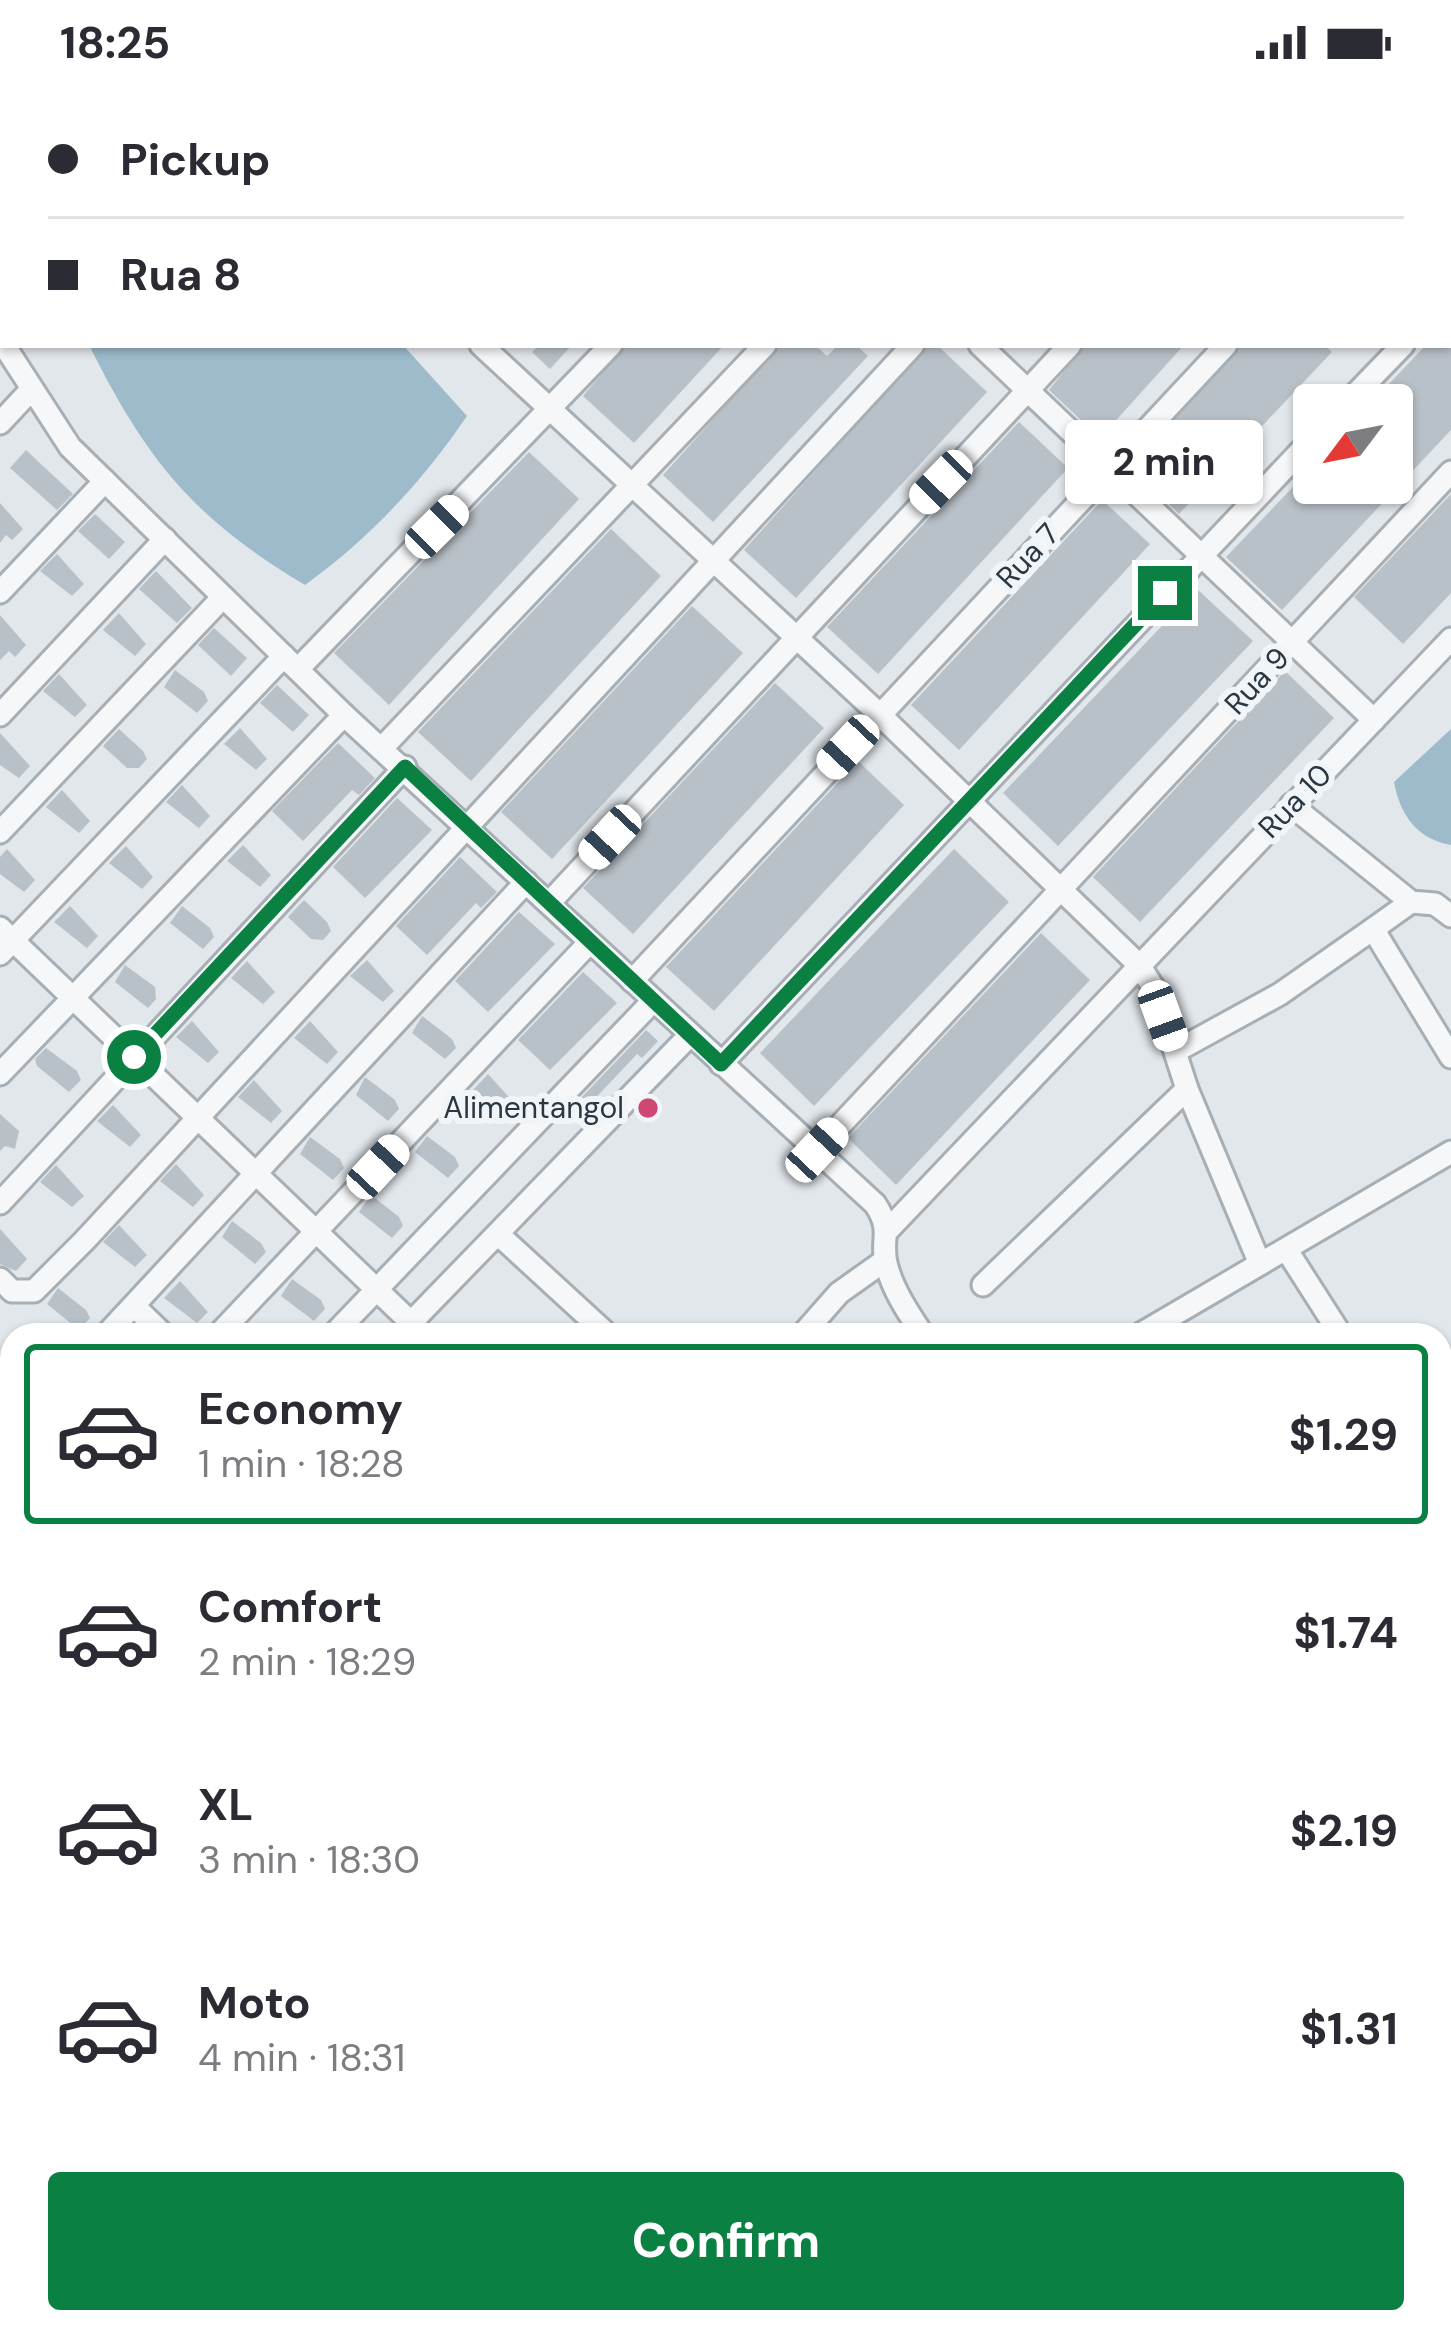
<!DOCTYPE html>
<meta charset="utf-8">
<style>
:root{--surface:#fff;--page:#f2f2f3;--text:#2b2b33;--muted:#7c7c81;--line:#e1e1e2;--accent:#0b8043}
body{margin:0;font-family:"DM Sans",sans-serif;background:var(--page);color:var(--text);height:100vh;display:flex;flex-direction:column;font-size:45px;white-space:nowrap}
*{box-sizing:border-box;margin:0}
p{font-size:39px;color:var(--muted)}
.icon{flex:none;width:66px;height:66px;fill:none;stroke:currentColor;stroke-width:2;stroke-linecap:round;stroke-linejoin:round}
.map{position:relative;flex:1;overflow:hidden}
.details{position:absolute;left:0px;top:1239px;width:1452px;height:1011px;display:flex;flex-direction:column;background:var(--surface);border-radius:36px 36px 0 0;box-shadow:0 3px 9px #0004}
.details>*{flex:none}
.guide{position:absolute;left:0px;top:0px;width:1452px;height:264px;box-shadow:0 3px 9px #0004;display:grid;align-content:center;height:264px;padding:0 48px;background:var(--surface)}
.needle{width:78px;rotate:238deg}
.controls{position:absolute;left:1293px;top:300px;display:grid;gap:24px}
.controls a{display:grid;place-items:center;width:120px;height:120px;border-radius:12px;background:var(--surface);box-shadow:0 3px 9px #0004;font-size:60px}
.end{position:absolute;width:54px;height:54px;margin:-27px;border:15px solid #0b8043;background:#fff;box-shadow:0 0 0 6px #fff}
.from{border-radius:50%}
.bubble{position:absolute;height:84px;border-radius:12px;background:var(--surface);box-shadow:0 3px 9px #0004;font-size:39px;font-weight:700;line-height:84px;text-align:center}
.car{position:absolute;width:36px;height:72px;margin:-36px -18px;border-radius:15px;box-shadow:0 0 9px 3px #0007;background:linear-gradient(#fff 24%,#345 0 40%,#fff 0 76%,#345 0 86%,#fff 0)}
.guide b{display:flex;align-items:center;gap:42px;height:114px;font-size:45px}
.guide b+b{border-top:3px solid var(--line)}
.guide i{width:30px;height:30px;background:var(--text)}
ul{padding:21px 0 0;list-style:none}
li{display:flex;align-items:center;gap:36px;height:180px;margin:0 24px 18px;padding:0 24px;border:6px solid transparent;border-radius:12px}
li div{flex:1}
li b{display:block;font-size:45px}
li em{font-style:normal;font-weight:700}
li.active{border-color:var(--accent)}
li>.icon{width:108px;height:108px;stroke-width:1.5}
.action{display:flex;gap:24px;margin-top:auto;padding:24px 48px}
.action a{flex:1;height:138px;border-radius:12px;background:var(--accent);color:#fff;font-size:48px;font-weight:700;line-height:138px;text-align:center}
.status{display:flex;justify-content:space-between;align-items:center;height:84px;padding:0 60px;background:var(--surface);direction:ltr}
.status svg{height:33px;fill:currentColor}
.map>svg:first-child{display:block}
.water{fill:#9dbbcb}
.building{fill:#b9c1c8}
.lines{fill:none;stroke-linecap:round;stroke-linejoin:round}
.street-casing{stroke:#a7afb5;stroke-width:27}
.street{stroke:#f5f7f9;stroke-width:21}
.route{stroke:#0b8043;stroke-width:15}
.poi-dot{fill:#cf4873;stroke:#f2f5f8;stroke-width:4.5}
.labels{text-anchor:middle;stroke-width:12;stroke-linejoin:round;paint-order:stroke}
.street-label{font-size:30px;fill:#2a3743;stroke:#f2f5f8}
.poi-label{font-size:30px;fill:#2a3743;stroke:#f2f5f8;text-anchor:end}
</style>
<div class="status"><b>18:25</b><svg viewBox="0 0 49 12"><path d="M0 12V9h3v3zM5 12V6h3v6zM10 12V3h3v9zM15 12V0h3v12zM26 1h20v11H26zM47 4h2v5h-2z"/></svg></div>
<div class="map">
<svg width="1451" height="2249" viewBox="0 0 1451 2249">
<rect width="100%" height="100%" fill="#e2e7eb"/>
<!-- water -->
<g class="water">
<path d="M89 261H403L467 332C422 398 370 454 305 501 193 434 147 377 89 261Z"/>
<path d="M1451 645V761C1417 755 1400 731 1394 698Z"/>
</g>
<!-- building -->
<g class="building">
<path d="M540 261H572L550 285 532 268Z"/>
<path d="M626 261H724L634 359 583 312Z"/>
<path d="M780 261H815L827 272 838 261H856L868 272 713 438 663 391Z"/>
<path d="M928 261H937L987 308 796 514 744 466Z"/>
<path d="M1085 261H1184L1100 354 1049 306Z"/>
<path d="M1241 261H1324L1332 268 1179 430 1131 384Z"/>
<path d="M1426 261H1451V346L1282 526 1226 473 1314 381V399H1392V321H1369Z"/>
<path d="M1019 338 1068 384 878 590 827 543Z"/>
<path d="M26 366 73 410 57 426 10 384Z"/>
<path d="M529 368 579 415 389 621 334 569Z"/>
<path d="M1451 410V509L1403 560 1354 513Z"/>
<path d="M1102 416 1150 460 959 666 911 621Z"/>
<path d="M0 419 23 445 12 456 6 451 0 459Z"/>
<path d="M95 430 125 458 109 475 78 447Z"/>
<path d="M611 445 661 492 471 697 418 648Z"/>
<path d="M57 470 84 500 72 512 40 487Z"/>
<path d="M156 487 192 524 177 539 139 505Z"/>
<path d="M1197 505 1253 557 1058 762 1003 709Z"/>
<path d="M692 522 743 569 552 775 501 728Z"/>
<path d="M119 529 146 560 135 572 103 546Z"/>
<path d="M0 531 26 561 15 573 9 567 0 576Z"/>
<path d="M214 544 247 574 231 592 198 561Z"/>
<path d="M175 586 204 608 208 617 197 629 164 603Z"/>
<path d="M1285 587 1334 634 1140 838 1093 793Z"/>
<path d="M59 590 87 621 75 633 43 607Z"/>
<path d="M775 599 824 644 633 850 583 804Z"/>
<path d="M277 601 309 631 293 648 260 619Z"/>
<path d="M240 644 267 675 256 686 224 660Z"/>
<path d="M119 645 143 667 147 675 139 684H127L103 662Z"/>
<path d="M0 649 30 682 19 694 0 681Z"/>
<path d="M338 659 375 694 359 711 352 706 303 757 272 727Z"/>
<path d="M858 677 904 721 714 927 666 883Z"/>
<path d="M182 701 210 732 199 744 166 718Z"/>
<path d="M62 706 90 737 79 749 46 723Z"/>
<path d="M397 714 432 746 365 814 333 783Z"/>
<path d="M243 761 271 791 260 803 227 777Z"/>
<path d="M126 762 153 793 142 805 109 779Z"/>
<path d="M7 765 35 796 24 808 0 790V773Z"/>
<path d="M954 765 1009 818 814 1022 760 969Z"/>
<path d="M460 773 497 808 481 824 476 819 427 871 396 842Z"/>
<path d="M304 816 327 838 331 847 323 856 311 855 288 833Z"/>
<path d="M70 822 98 852 87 864 54 838Z"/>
<path d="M182 822 210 844 214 853 203 865 170 839Z"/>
<path d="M519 828 555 860 488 928 455 897Z"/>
<path d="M1041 849 1090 896 896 1101 848 1054Z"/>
<path d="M367 876 394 907 383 918 350 892Z"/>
<path d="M247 877 275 908 263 920 231 894Z"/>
<path d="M125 881 155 903 156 915 148 924 115 898Z"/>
<path d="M583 888 617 919 550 986 518 956Z"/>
<path d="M422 932 452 955 456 964 445 975 412 949Z"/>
<path d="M192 937 219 968 208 979 176 953Z"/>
<path d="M310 937 338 968 327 980 294 954Z"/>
<path d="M646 946 658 957 642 974 637 970 589 1021 581 1014Z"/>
<path d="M46 964 77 987 81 996 69 1008 37 982 35 975Z"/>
<path d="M488 990 516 1021 504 1033 472 1007Z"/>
<path d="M365 993 395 1016 399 1025 388 1037 356 1011Z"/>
<path d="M254 996 282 1027 271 1039 238 1013Z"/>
<path d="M113 1021 141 1051 130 1063 97 1037Z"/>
<path d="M0 1030 19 1047 15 1065 5 1062 0 1067Z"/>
<path d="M427 1052 455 1073 459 1082 448 1094 415 1068Z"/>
<path d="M310 1053 340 1075 344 1084 333 1096 300 1070Z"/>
<path d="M176 1080 204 1111 193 1123 160 1097Z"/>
<path d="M56 1081 84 1112 72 1123 40 1098Z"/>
<path d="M371 1111 399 1133 403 1142 392 1154 359 1128Z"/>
<path d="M232 1137 261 1159 266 1168 255 1180 222 1153Z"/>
<path d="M119 1141 147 1171 135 1183 103 1158Z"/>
<path d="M0 1145 27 1175 16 1187 0 1180Z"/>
<path d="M292 1195 321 1216 325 1225 314 1237 281 1212Z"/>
<path d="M180 1197 208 1228 197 1239 164 1214Z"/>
<path d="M58 1204 86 1226 90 1234 79 1246 47 1220Z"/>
</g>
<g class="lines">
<!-- street casing -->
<g class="street-casing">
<g id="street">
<path d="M62 0 65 3"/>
<path d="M965 0 969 3"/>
<path d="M33 3 35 0"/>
<path d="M157 3 160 0"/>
<path d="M545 3 548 0"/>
<path d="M703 3 706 0"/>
<path d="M854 3 856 0"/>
<path d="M1007 3 1010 0"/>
<path d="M1156 3 1159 0"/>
<path d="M1314 3 1317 0"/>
<path d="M1449 24 1451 22"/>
<path d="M0 39 3 36"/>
<path d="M0 168 3 165"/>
<path d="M1449 213 1451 210"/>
<path d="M4 261 70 363 344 631 875 1120C894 1148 879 1157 887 1183 894 1208 909 1230 923 1251"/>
<path d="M481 261 879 630 1139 881 1155 906 1187 1005 1260 1180"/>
<path d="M980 261 1374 636"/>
<path d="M1345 321 1403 261"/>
<path d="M0 339 30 307"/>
<path d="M0 508 105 397"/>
<path d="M298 585 611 261"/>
<path d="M0 631 165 455"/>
<path d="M382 664 765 261"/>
<path d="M1291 721 1411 818 1435 820 1451 832"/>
<path d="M0 748 223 513"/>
<path d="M1411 818 1373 845 1451 973"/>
<path d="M549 819 1070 261"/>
<path d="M0 844 424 1251"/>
<path d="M0 870 284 572"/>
<path d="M632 897 1226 261"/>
<path d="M1176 967 1280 910 1373 845"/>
<path d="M721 980 1314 353"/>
<path d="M0 990 344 631"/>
<path d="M817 1066 1451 388"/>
<path d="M0 1119 405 683"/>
<path d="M888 1146 1451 555"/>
<path d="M498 1150 608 1251"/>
<path d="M1286 1165 1341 1251"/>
<path d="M0 1195 12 1207H34L85 1156 913 261"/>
<path d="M983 1201 1187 1005"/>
<path d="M134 1222 164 1251"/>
<path d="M106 1251 526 798"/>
<path d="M218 1251 590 858"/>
<path d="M333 1251 653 917"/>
<path d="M399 1251 690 951"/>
<path d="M802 1251 839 1209 884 1177"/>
<path d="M1139 1251 1451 1068"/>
<path d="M1440 1454 1451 1474"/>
<path d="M0 1489 12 1500"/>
<path d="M0 1666 12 1653"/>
<path d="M1440 1759 1451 1770"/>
<path d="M0 1925 12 1918"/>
<path d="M1440 1974 1451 1966"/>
<path d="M1440 2125 1451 2120"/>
<path d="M0 2173 12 2166"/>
<path d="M516 2238 526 2249"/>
<path d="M666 2238 673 2249"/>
<path d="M1297 2238 1305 2249"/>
<path d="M1380 2238 1388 2249"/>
<path d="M331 2249 344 2238"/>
<path d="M1117 2249 1127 2238"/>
<path d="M1347 2249 1348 2238"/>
</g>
</g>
<!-- street -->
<use href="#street" class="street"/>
</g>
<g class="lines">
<!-- route -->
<path class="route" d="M134 973 405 683 721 980 1165 509"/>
</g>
<!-- markers -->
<circle class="poi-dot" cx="648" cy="1024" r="12"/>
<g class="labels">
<!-- street labels -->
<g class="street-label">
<text transform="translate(1028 472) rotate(-47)" y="10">Rua 7</text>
<text transform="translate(1257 597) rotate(-47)" y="10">Rua 9</text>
<text transform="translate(1295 717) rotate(-46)" y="10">Rua 10</text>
</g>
<!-- poi labels -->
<g class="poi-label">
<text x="624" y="1034">Alimentangol</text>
</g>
</g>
</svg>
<div class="controls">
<a><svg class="needle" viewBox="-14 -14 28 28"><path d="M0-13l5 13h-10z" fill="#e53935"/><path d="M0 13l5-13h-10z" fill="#7c7c81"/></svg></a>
</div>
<i class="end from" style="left:134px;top:973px"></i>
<i class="end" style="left:1165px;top:509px"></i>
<div class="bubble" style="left:1065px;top:336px;width:198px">2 min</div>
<i class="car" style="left:941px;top:398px;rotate:224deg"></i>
<i class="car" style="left:437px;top:443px;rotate:45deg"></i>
<i class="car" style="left:848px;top:663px;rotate:223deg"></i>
<i class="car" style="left:610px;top:753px;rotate:223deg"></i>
<i class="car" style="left:1163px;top:932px;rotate:160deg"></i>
<i class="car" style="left:817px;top:1066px;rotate:43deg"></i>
<i class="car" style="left:378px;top:1083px;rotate:43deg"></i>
<div class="guide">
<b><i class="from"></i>Pickup</b>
<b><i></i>Rua 8</b>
</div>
<section class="details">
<ul>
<li class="active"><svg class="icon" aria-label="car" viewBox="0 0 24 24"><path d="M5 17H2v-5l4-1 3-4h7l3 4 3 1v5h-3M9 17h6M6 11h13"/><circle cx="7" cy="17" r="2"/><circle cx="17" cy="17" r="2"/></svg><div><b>Economy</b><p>1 min · 18:28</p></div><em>$1.29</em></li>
<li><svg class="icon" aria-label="car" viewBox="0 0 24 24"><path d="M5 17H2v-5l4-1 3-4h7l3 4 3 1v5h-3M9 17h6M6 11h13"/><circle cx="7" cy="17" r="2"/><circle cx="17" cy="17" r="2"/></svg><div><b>Comfort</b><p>2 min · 18:29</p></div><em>$1.74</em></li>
<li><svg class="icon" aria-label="car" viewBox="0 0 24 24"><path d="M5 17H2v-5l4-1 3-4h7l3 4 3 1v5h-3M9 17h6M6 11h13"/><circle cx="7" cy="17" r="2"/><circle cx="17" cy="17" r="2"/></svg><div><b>XL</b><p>3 min · 18:30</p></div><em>$2.19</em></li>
<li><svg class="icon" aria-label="car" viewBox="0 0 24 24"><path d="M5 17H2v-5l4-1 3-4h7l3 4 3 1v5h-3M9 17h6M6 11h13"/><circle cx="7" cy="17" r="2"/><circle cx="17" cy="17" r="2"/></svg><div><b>Moto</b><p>4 min · 18:31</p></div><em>$1.31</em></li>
</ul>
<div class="action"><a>Confirm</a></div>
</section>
</div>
